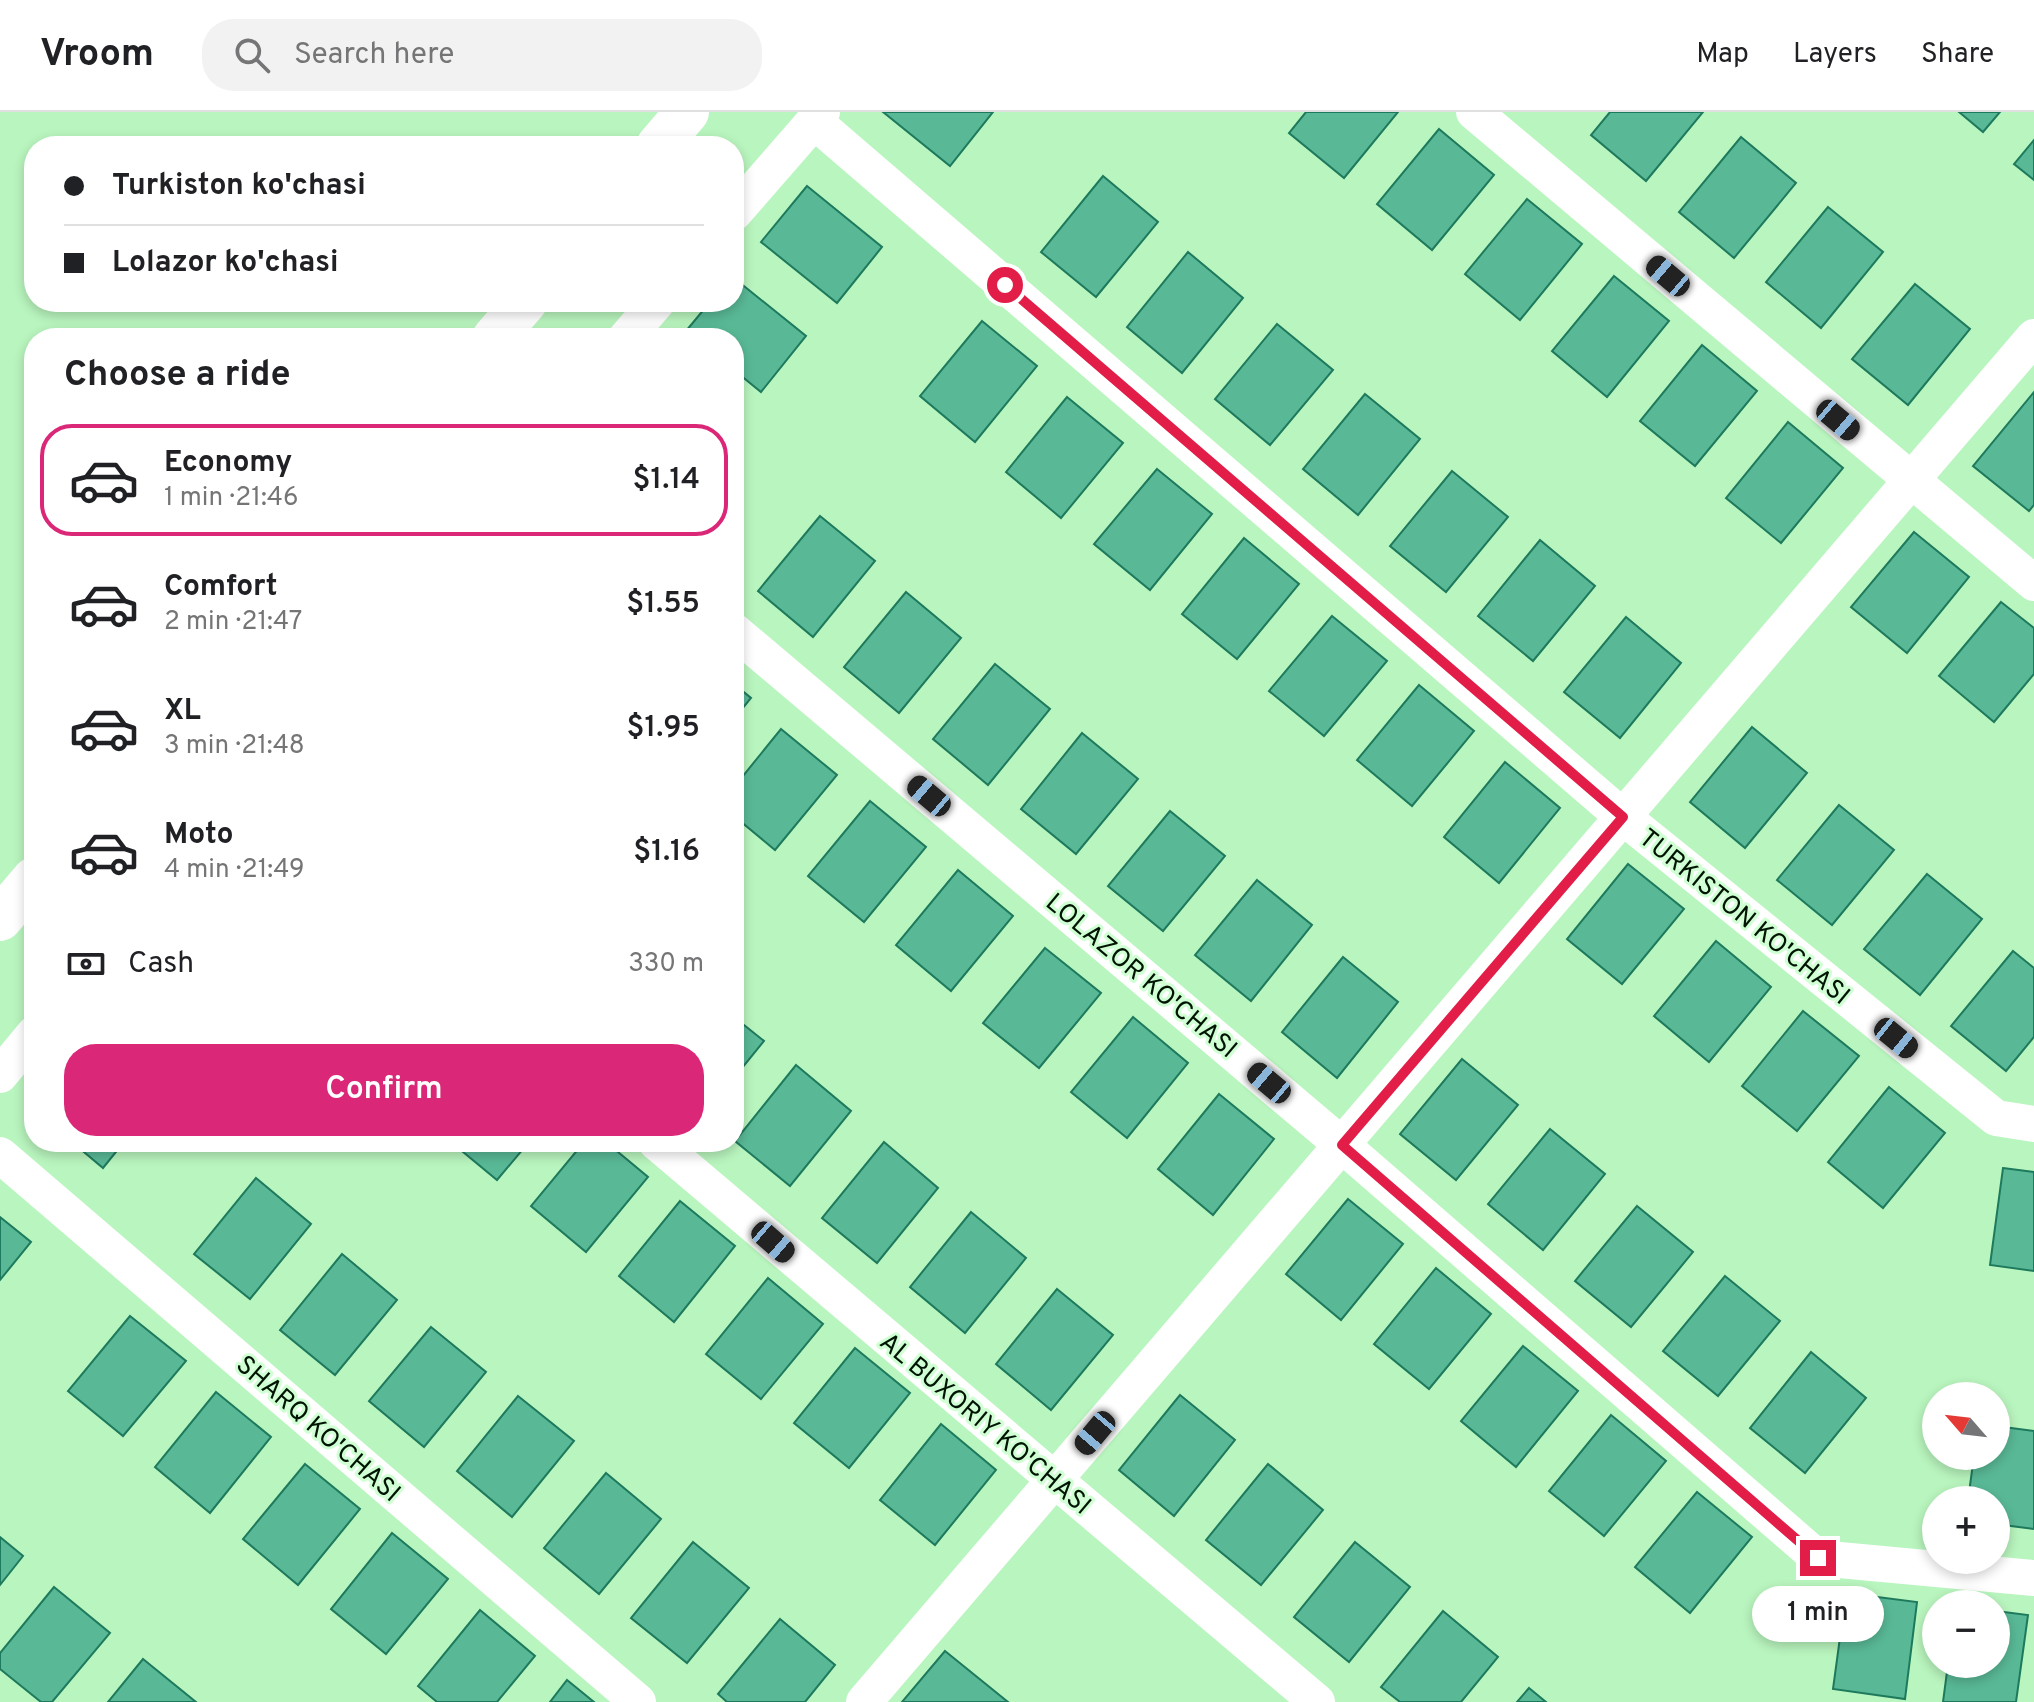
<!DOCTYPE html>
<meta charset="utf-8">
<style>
:root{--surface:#fff;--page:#f2f2f2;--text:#202124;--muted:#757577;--line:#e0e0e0;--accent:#db2777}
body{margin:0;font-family:Overpass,sans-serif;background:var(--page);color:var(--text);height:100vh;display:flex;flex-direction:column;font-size:30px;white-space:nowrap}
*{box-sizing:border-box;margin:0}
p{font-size:26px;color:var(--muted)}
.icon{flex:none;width:44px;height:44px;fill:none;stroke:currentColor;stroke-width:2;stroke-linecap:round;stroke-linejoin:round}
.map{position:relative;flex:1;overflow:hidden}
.details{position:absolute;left:24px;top:216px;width:720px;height:824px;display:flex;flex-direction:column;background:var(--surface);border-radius:32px;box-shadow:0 4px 12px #0003}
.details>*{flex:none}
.banner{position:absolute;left:24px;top:24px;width:720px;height:176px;border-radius:32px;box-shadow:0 4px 12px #0003;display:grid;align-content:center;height:176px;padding:0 40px;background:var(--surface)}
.needle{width:52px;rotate:298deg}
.controls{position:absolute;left:1922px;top:1270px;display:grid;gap:16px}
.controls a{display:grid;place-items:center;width:88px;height:88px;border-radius:50%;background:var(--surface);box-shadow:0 4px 12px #0003;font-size:40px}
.end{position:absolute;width:36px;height:36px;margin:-18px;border:10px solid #e11d48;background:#fff;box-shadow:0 0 0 4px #fff}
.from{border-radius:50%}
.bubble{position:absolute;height:56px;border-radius:28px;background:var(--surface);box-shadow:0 4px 12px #0003;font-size:26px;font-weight:600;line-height:56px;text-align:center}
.car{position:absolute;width:24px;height:48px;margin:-24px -12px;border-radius:10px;box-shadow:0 0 6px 2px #0007;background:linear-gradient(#222 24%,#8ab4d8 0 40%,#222 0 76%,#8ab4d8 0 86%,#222 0)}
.banner b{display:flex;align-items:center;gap:28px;height:76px;font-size:30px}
.banner b+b{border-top:2px solid var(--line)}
.banner i{width:20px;height:20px;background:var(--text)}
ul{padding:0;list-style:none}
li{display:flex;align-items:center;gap:24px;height:112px;margin:0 16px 12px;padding:0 24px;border:4px solid transparent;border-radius:32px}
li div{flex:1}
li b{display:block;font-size:30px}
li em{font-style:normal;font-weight:600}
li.active{border-color:var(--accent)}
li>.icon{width:72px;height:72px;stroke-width:1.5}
h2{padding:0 40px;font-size:36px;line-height:96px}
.pay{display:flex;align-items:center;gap:20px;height:88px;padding:0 40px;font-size:30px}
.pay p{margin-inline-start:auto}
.button{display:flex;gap:16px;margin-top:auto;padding:16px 40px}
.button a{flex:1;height:92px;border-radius:32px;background:var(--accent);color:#fff;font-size:32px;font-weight:600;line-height:92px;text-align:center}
header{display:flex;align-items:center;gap:48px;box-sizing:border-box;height:112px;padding:0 40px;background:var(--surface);border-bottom:2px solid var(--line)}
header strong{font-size:38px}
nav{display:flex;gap:44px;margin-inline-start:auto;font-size:28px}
.search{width:560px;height:72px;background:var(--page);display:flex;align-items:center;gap:20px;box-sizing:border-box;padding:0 28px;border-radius:32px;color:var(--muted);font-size:30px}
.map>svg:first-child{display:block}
.building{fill:#59b996;stroke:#1e7a5d;stroke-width:2}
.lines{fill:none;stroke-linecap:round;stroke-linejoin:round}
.street{stroke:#fff;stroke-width:36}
.secondary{stroke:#fff;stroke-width:44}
.route{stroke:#e11d48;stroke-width:10}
.labels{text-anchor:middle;stroke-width:6;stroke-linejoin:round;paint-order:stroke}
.street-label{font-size:26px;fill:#011403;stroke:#cfffd3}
</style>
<header>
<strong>Vroom</strong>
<div class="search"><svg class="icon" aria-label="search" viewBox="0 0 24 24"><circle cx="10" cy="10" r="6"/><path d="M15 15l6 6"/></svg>Search here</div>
<nav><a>Map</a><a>Layers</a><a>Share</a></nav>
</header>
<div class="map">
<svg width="2034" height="1590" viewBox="0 0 2034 1590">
<rect width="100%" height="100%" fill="#b9f5be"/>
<!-- building -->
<g class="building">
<path d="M883 0H993L950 54Z"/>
<path d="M1306 0H1398L1344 66 1289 21Z"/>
<path d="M1610 0H1703L1646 69 1591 23Z"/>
<path d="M1959 0H2000L1983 20Z"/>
<path d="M1439 17 1494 63 1432 138 1377 92Z"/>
<path d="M1741 25 1796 71 1734 146 1679 100Z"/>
<path d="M2034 28V68L2014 52Z"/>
<path d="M1103 64 1158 110 1096 185 1041 140Z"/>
<path d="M807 74 882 135 837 191 761 130Z"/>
<path d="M1527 87 1582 132 1520 208 1465 162Z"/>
<path d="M1828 95 1883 140 1821 216 1766 170Z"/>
<path d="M1188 140 1243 186 1182 261 1127 215Z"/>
<path d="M1614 164 1669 209 1607 285 1552 239Z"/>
<path d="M734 166 806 224 761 280 734 258V226H694L686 219 710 190H734Z"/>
<path d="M1915 172 1970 217 1908 293 1852 247Z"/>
<path d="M982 209 1037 254 975 330 920 284Z"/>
<path d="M1277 212 1333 258 1270 333 1215 287Z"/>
<path d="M1702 233 1757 279 1695 354 1640 309Z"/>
<path d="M2034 280V393L2029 399 1973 354Z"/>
<path d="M1365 282 1420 327 1358 403 1303 357Z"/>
<path d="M1067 285 1123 331 1061 406 1006 360Z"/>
<path d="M1788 310 1843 356 1781 431 1726 386Z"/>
<path d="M1157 357 1212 402 1150 478 1094 432Z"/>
<path d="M1452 359 1508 405 1446 480 1390 434Z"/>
<path d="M820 404 875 449 813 525 758 479Z"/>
<path d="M1914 420 1969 465 1907 541 1851 495Z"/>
<path d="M1244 426 1299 472 1237 547 1182 502Z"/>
<path d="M1540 428 1595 474 1533 549 1478 504Z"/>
<path d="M906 480 961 526 899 601 844 555Z"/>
<path d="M2001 490 2034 516V562L1994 610 1939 564Z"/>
<path d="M1332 504 1387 549 1324 624 1269 579Z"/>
<path d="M1626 505 1681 551 1620 626 1564 580Z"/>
<path d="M995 552 1050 597 988 673 933 627Z"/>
<path d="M734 572 751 586 734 607Z"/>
<path d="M1419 573 1474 619 1412 694 1357 648Z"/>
<path d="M1752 615 1807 661 1745 736 1690 690Z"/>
<path d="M781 617 837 663 775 738 734 704V675Z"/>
<path d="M1082 621 1138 667 1076 742 1021 697Z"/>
<path d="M1505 650 1560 696 1499 771 1444 725Z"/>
<path d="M870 689 926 735 864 810 808 764Z"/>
<path d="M1839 693 1894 738 1832 813 1777 768Z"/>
<path d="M1170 699 1225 744 1163 819 1108 774Z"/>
<path d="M1628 752 1684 797 1622 872 1567 827Z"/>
<path d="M958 758 1013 804 951 879 896 833Z"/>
<path d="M1927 762 1982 807 1920 883 1864 837Z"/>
<path d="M1257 768 1312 813 1251 889 1195 843Z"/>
<path d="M1716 829 1771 875 1709 950 1654 904Z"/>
<path d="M1045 836 1101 881 1039 956 983 911Z"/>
<path d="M2013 839 2034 856V925L2006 959 1951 914Z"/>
<path d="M1343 845 1398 890 1337 966 1282 920Z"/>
<path d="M1803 899 1859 944 1797 1019 1742 974Z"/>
<path d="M734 905 764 929 734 966Z"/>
<path d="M1133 905 1188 951 1127 1026 1071 980Z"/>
<path d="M1462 947 1518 993 1456 1068 1400 1022Z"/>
<path d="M796 953 851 999 790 1074 735 1029Z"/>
<path d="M1889 975 1945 1021 1883 1096 1828 1050Z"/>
<path d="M1219 982 1274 1027 1213 1103 1158 1057Z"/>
<path d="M1550 1017 1605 1062 1543 1138 1488 1092Z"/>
<path d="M72 1030H124L103 1056Z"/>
<path d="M451 1030H529L497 1068Z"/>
<path d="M584 1030H606L648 1065 586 1140 531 1094Z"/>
<path d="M884 1030 938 1076 877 1151 822 1106Z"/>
<path d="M2003 1056 2034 1060V1159L1990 1153Z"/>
<path d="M256 1066 311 1112 250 1187 194 1142Z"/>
<path d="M1348 1087 1403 1132 1341 1208 1286 1162Z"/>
<path d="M680 1089 735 1134 674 1210 619 1164Z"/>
<path d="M1637 1094 1693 1140 1631 1215 1575 1169Z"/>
<path d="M971 1100 1026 1146 965 1221 910 1175Z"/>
<path d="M0 1105 31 1130 0 1168Z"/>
<path d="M342 1142 397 1188 335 1263 280 1218Z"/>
<path d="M1436 1156 1491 1202 1429 1277 1374 1232Z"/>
<path d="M1725 1164 1780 1209 1718 1284 1663 1239Z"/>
<path d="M768 1166 823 1212 761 1287 706 1242Z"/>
<path d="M1057 1177 1113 1223 1051 1298 996 1252Z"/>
<path d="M130 1204 186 1249 123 1324 68 1279Z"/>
<path d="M431 1215 486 1260 424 1335 369 1289Z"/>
<path d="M1523 1234 1578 1279 1516 1355 1461 1309Z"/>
<path d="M855 1236 910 1281 849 1356 794 1311Z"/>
<path d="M1811 1240 1866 1286 1805 1361 1750 1316Z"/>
<path d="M216 1280 271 1325 210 1401 155 1355Z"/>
<path d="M1180 1283 1235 1328 1174 1404 1119 1358Z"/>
<path d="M518 1284 574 1329 512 1405 457 1359Z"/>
<path d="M1611 1303 1666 1349 1604 1424 1549 1379Z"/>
<path d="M941 1312 996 1358 935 1433 880 1388Z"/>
<path d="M1996 1314 2034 1319V1417L1996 1412V1388H1968L1974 1344H1996Z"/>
<path d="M305 1352 360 1397 298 1473 243 1427Z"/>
<path d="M1268 1352 1323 1398 1261 1473 1206 1428Z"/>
<path d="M606 1361 661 1407 599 1482 544 1436Z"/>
<path d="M1697 1380 1752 1425 1690 1501 1635 1455Z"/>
<path d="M392 1421 448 1467 386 1542 331 1497Z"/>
<path d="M0 1425 23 1444 0 1473Z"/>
<path d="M693 1430 749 1476 687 1551 631 1506Z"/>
<path d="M1355 1430 1410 1475 1349 1550 1294 1505Z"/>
<path d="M54 1475 110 1521 52 1590H41L0 1557V1541Z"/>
<path d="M1846 1481 1917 1490 1905 1587 1833 1577Z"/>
<path d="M480 1498 535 1544 497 1590H437L418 1574Z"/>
<path d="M1443 1499 1498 1545 1461 1590H1400L1381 1575Z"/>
<path d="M1996 1499 2028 1503 2016 1590H1943L1948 1552H1996Z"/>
<path d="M780 1507 835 1553 805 1590H727L718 1582Z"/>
<path d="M945 1539 1008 1590H902Z"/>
<path d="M143 1547 196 1590H108Z"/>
<path d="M567 1568 594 1590H550Z"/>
<path d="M1529 1576 1546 1590H1517Z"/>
</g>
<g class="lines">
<!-- street -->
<g class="street">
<path d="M1474 0 2034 471"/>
<path d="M814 9 1623 705 1996 1006 2034 1012"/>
<path d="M734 101 822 0"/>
<path d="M626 226 657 190"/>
<path d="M734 519 1342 1033 1818 1446 2034 1466"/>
<path d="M0 963 34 922"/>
<path d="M656 1030 1317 1590"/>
<path d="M0 1043 638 1590"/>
<path d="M864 1590 2034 225"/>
</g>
<!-- secondary -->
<g class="secondary">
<path d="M658 34 687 0"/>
<path d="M494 226 525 190"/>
<path d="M0 807 34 767"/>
</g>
</g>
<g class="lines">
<!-- route -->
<path class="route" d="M1005 173 1623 705 1342 1033 1818 1446"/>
</g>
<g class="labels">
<!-- street labels -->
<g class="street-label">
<text transform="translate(1745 804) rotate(39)" y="9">TURKISTON KO'CHASI</text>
<text transform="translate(1142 863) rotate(40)" y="9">LOLAZOR KO'CHASI</text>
<text transform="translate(986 1311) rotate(40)" y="9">AL BUXORIY KO'CHASI</text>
<text transform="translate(319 1316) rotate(41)" y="9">SHARQ KO'CHASI</text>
</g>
</g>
</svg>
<div class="controls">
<a><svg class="needle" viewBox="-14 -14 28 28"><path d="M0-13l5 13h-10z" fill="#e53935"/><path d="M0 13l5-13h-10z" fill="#757577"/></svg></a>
<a>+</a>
<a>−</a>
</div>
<i class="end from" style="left:1005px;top:173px"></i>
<i class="end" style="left:1818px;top:1446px"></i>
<div class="bubble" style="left:1752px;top:1474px;width:132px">1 min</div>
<i class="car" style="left:1668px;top:164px;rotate:310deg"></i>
<i class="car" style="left:1838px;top:308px;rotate:130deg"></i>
<i class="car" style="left:929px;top:684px;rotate:310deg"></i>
<i class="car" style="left:1896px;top:926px;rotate:129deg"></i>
<i class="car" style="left:1269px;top:971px;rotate:310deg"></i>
<i class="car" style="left:773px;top:1130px;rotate:131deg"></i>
<i class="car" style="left:1095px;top:1321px;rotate:220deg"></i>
<div class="banner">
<b><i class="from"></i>Turkiston ko'chasi</b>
<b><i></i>Lolazor ko'chasi</b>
</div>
<section class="details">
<h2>Choose a ride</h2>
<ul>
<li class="active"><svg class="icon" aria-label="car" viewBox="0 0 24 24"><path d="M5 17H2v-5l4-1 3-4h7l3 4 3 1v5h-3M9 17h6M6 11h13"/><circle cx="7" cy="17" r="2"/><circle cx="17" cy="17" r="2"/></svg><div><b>Economy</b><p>1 min · 21:46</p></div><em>$1.14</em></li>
<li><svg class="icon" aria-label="car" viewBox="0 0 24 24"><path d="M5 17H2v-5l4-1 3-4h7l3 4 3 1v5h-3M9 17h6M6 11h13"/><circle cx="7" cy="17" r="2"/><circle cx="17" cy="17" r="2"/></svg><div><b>Comfort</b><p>2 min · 21:47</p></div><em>$1.55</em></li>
<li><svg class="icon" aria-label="car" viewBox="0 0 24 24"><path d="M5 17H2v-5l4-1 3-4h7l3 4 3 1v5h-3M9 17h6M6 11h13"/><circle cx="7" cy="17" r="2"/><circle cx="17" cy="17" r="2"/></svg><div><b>XL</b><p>3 min · 21:48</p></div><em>$1.95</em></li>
<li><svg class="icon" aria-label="car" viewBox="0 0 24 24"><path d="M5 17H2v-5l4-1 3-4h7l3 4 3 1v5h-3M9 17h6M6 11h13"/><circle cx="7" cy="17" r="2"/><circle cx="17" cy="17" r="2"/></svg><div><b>Moto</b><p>4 min · 21:49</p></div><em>$1.16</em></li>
</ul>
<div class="pay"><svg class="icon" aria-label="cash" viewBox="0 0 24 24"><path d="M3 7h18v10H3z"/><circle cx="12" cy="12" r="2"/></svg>Cash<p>330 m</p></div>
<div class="button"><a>Confirm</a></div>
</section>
</div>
